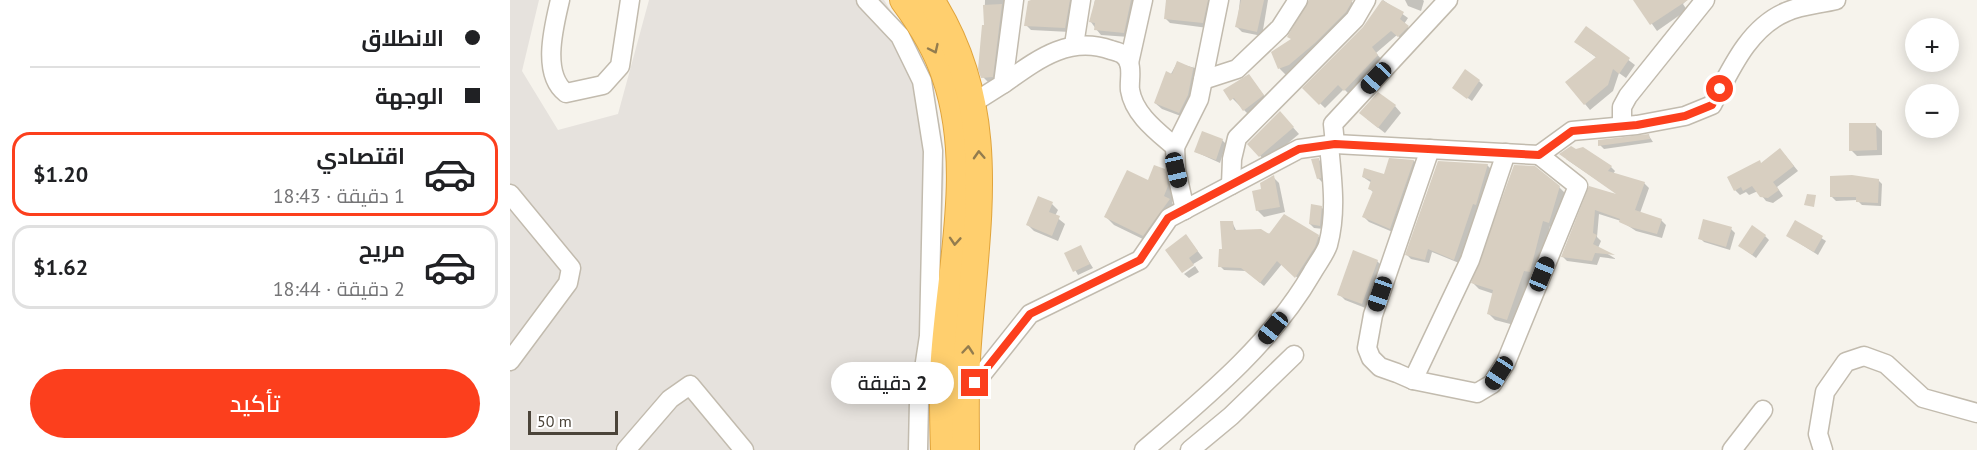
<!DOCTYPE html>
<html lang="ar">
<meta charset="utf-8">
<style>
:root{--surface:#fff;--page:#f2f2f2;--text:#202124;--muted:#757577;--line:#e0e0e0;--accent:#fc3f1d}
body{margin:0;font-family:"PT Sans",Cairo,sans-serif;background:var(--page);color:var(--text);direction:rtl;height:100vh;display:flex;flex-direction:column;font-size:22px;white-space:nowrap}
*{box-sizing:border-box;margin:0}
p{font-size:20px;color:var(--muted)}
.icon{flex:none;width:33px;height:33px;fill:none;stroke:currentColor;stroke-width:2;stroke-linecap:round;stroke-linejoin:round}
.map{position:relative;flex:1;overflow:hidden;direction:ltr}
.drawer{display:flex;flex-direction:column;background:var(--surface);width:510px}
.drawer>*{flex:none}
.top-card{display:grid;align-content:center;height:132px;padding:0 30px;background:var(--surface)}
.controls{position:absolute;left:1395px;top:18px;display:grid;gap:12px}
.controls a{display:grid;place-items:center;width:54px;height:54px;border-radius:50%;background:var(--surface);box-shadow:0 3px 15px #0003;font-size:30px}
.scale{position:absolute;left:18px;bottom:15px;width:90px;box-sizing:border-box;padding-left:6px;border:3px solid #4b4439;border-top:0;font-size:16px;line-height:21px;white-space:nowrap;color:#4b4439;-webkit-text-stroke:4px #fff;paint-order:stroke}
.end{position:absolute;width:27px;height:27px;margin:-14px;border:8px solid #fc3f1d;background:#fff;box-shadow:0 0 0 3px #fff}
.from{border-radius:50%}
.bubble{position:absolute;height:42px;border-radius:21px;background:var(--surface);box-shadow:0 3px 15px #0003;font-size:20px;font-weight:600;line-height:42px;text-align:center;direction:rtl}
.car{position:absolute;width:18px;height:36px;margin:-18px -9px;border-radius:8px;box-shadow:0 0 4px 2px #0007;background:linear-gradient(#222 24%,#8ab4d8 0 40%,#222 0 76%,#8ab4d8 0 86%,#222 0)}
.top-card b{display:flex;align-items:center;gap:21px;height:57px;font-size:22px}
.top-card b+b{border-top:2px solid var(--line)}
.top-card i{width:15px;height:15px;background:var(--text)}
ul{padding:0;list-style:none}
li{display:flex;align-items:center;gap:18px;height:84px;margin:0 12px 9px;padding:0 18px;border:3px solid var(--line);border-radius:18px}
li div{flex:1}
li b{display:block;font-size:22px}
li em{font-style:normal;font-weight:600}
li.current{border-color:var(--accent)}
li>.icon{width:54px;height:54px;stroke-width:1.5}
.button{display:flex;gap:12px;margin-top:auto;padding:12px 30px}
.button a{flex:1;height:69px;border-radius:36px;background:var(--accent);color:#fff;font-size:24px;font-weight:600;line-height:69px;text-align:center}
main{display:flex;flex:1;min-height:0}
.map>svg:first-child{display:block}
.industrial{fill:#e6e2dd}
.shadow{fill:#0003}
.building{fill:#d8cfc1}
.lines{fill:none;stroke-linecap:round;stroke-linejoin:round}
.minor-casing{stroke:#c2bbae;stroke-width:21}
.highway-casing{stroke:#e0a43c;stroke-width:28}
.minor{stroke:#fff;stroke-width:18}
.highway{stroke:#ffcf6e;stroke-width:26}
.oneway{stroke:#937c4e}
.route{stroke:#fc3f1d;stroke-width:8}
</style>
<main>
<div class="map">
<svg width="1467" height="450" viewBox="0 0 1467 450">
<rect width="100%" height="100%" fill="#f6f3ec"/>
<!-- industrial -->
<path class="industrial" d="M0 0H29L12 71 48 130 108 114 139 0H374L405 49 421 85 430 127 434 172 423 450H0Z"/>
<!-- shadow -->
<g class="shadow">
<path d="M475 0H502L488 83H479L473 77Z"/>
<path d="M541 0H566L560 32 521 30 516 25Z"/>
<path d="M585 0H629L619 37 591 35 586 29 581 22Z"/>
<path d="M658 0H705L698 28 660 23 655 18Z"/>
<path d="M730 0H758L752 36 732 32 727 27Z"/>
<path d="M800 0H840L849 9 777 76 770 69 763 53 782 40Z"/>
<path d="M873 0 898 18 894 24 903 32 894 41 887 35 866 53 872 60 840 95 834 89 815 108 794 88 854 28Z"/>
<path d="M895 0H913L914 1 911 11 898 6Z"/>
<path d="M1125 0H1177L1173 4 1177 10 1147 31Z"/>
<path d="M1076 28 1125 65 1116 78 1109 73 1103 91 1080 110 1075 104 1087 58 1072 47Z"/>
<path d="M667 63 685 68 690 73 676 118 652 109 645 103Z"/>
<path d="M738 75 759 102 740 116 715 91Z"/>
<path d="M969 81 973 85 962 101 948 91Z"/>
<path d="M885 106 891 113 875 133 857 119Z"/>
<path d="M770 113 789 134 756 162 739 144Z"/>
<path d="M1365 124 1372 131V155L1347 156 1341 150Z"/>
<path d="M1139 136 1143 142 1094 149 1090 145Z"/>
<path d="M712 140 716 144 710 163 686 152Z"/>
<path d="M1275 155 1288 171 1267 187 1273 196 1263 203 1256 201 1248 191 1239 195 1236 192 1230 195 1225 190 1252 164Z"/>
<path d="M808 159 812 163 814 181 812 182 808 178Z"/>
<path d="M1056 159 1101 167 1105 171 1103 174 1134 183 1139 188 1130 213 1151 220 1156 225 1152 238 1126 231 1111 221 1089 214 1087 237 1091 241 1088 248 1106 259 1090 257 1087 265 1057 261 1053 257 1080 188 1109 195Z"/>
<path d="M880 160 904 161 909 166 885 233 859 222 854 217 864 193 860 189 862 183 853 177 875 176Z"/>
<path d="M977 165 981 169 949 263 922 252 919 263 901 259 897 255Z"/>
<path d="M654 170 662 178 665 194 662 203 667 208 641 243 604 225 596 217Z"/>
<path d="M763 177 769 183 775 212 754 217 747 210Z"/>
<path d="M1368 180 1372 184 1371 206 1352 205 1347 200 1326 201 1322 197Z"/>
<path d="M1049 187 1056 194 1045 228 1040 226 1026 278 1020 276 1004 325 985 320 979 314 984 294 969 289 963 283Z"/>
<path d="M542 204 548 210 545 216 555 224 548 241 524 231 518 225Z"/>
<path d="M811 207 815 211 814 229 804 228 800 224Z"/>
<path d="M722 222 727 232 808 236 812 240 790 280 772 264 754 286 736 271 714 270 710 266Z"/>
<path d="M1286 222 1316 241 1308 255 1278 236Z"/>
<path d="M1221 229 1225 233 1220 250 1194 242 1190 238Z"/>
<path d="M676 236 693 258 672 271Z"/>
<path d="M1255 236 1259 240 1246 258 1234 249Z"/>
<path d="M570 247 583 268 568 275 556 254Z"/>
<path d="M867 261 873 267 858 309 835 300 829 294Z"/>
<path d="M685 266 689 272 679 278 674 274Z"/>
</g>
<!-- building -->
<g class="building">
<path d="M521 0H560L555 28 514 26 518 1Z"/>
<path d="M585 0H621L614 33 584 30 585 23 579 22Z"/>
<path d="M656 0H698L693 23 654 19Z"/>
<path d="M731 0H754L747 32 725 27Z"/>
<path d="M799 0H843L836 12 805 43 779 65 768 69 761 52 781 39 777 37Z"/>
<path d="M872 0 894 12 890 19 899 26 888 37 881 31 862 47 868 55 834 91 828 85 809 105 792 88 853 27Z"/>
<path d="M1123 0H1178L1140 25Z"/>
<path d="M492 4 483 77 471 78 468 69 472 25H474L473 5Z"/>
<path d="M1076 26 1120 58 1109 74 1103 69 1098 85 1074 105 1055 82 1086 57 1064 42Z"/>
<path d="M667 61 683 68 684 65 678 95 669 113 644 103 656 71 662 74Z"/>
<path d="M955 69 970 80 957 99 942 88Z"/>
<path d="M739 74 754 95 733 111 724 98 720 101 713 90Z"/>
<path d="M868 92 886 105 868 128 849 113Z"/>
<path d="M770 111 784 127 749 157 737 144Z"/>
<path d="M1339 123H1366L1367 150 1339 151Z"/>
<path d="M692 131 713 139 706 160 684 152Z"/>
<path d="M1139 134 1140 139 1088 146V140Z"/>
<path d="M1061 146 1066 149 1073 147 1102 166 1098 171 1135 182 1125 210 1152 219 1147 234 1120 227 1109 222 1110 219 1085 210 1083 233 1087 235 1083 244 1105 255 1085 253 1082 261 1051 257 1079 186 1106 194 1049 154Z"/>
<path d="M1270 148 1284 166 1263 182 1269 190 1258 198 1250 197 1242 186 1233 191 1231 187 1224 191 1217 177 1250 160 1251 163Z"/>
<path d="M809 158 811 178 807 179 801 159Z"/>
<path d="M879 158 904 160 880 229 852 217 863 191 858 189 861 180 852 177 854 168 874 174Z"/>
<path d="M928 161 978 164 966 205 963 204 944 260 918 249 915 260 895 255Z"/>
<path d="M644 165 655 169 658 186 654 196 660 199 633 236 594 217 617 170 638 180Z"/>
<path d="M1004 165 1025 166 1050 186 1039 223 1033 221 1020 272 1014 271 997 320 977 314 983 290 961 283Z"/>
<path d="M764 175 770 207 746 211 742 191 751 189 750 183Z"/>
<path d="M1342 175 1369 179 1368 203 1346 202V197H1320V176Z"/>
<path d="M1297 194 1306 195 1304 207 1294 205Z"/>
<path d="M528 196 543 202 539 212 550 216 542 236 516 225Z"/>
<path d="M801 204 812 206 810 226 799 224Z"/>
<path d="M774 214 809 235 805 247 785 278 767 261 750 283 731 268 708 267 709 249H712L710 221H723L724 230 751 229 759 234Z"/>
<path d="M1193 219 1222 227 1216 247 1188 239Z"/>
<path d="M1285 220 1313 236 1304 252 1276 236Z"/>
<path d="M1242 225 1256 235 1242 255 1228 246Z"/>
<path d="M676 234 688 251 679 258 684 265 672 273 655 250Z"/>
<path d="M571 245 580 264 563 272 554 253Z"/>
<path d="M843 250 868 260 852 304 827 295Z"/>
</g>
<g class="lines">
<!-- minor casing -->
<g class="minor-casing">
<g id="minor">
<path d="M50 0C44 26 31 74 56 93L93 85 110 66 120 0"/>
<path d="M356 0 390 36 412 81 423 151 419 336 409 401 408 450"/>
<path d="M564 45 571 0"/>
<path d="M619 63 633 0"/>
<path d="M693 80 727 69 770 28 788 0"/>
<path d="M493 84C527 60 558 35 601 50 609 52 616 54 619 63 622 71 619 82 620 90 624 115 648 132 665 147L666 170 675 210"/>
<path d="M463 103 493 84 504 0"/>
<path d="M1112 126V107L1118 96 1195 0"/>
<path d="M825 144 823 124 938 0"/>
<path d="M665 147 689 99 709 0"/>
<path d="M920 149 863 315 857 348 861 358 870 367 887 373 903 380 967 393 982 384 996 362 1068 186 1029 155"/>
<path d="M721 185 722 159 727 138 845 19 856 0"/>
<path d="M0 194 61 268 58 283 0 361"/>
<path d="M903 380 960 260 996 153"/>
<path d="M451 393 465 383 520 314 630 260 659 218 789 149 825 144 1029 155 1062 131 1127 125 1175 116 1202 105C1220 71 1238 28 1276 12 1291 5 1310 4 1326 0"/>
<path d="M116 450 160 399 180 385 234 450"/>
<path d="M634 450C696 397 761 344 802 273 807 264 815 254 818 245 827 211 822 179 819 145"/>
<path d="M680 450 721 416 784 355"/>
<path d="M1222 450 1253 410"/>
<path d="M1313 450 1308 434 1315 392 1336 362 1354 356 1376 364 1413 398 1467 413"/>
</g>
</g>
<!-- highway casing -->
<g class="highway-casing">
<g id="highway">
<path d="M393 0C410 23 426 48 435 76 466 165 440 267 434 358 432 388 433 420 434 450"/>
<path d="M421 0C494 114 464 233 457 359 455 389 456 420 456 450"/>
</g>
</g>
<!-- minor -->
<use href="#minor" class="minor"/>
<!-- highway -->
<use href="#highway" class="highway"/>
</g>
<!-- one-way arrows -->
<defs><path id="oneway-chevron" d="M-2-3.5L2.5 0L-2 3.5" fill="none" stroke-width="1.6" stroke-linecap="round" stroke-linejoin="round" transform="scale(1.5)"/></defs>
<g class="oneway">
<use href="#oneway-chevron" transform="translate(424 49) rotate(65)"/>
<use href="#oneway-chevron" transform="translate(469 155) rotate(-93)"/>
<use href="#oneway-chevron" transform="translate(445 241) rotate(94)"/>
<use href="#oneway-chevron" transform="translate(458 350) rotate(-85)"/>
</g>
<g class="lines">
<!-- route -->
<path class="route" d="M465 383 520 314 630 260 658 218 789 149 825 144 1029 155 1062 131 1127 125 1175 116 1202 105 1210 89"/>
</g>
</svg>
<div class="controls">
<a>+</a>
<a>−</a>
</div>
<div class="scale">50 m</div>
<i class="end from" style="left:1210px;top:89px"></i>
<i class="end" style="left:465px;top:383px"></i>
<div class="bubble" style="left:321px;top:362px;width:123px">2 دقيقة</div>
<i class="car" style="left:866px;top:78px;rotate:223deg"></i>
<i class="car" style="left:666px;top:170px;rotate:167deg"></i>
<i class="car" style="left:1032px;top:274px;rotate:22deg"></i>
<i class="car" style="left:870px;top:294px;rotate:199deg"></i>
<i class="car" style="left:763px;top:328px;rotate:219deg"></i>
<i class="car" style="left:989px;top:373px;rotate:213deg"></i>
</div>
<section class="drawer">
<div class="top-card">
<b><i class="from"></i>الانطلاق</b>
<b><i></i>الوجهة</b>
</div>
<ul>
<li class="current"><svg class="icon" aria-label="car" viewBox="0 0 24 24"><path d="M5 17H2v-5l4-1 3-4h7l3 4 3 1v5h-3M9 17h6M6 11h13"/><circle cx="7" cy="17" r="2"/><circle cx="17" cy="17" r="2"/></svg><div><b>اقتصادي</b><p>1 دقيقة · 18:43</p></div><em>$1.20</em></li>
<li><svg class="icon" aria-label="car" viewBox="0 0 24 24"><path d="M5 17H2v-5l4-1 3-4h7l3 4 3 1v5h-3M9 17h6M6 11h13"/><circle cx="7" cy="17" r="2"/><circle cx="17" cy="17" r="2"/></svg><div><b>مريح</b><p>2 دقيقة · 18:44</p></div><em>$1.62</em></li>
</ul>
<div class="button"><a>تأكيد</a></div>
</section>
</main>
